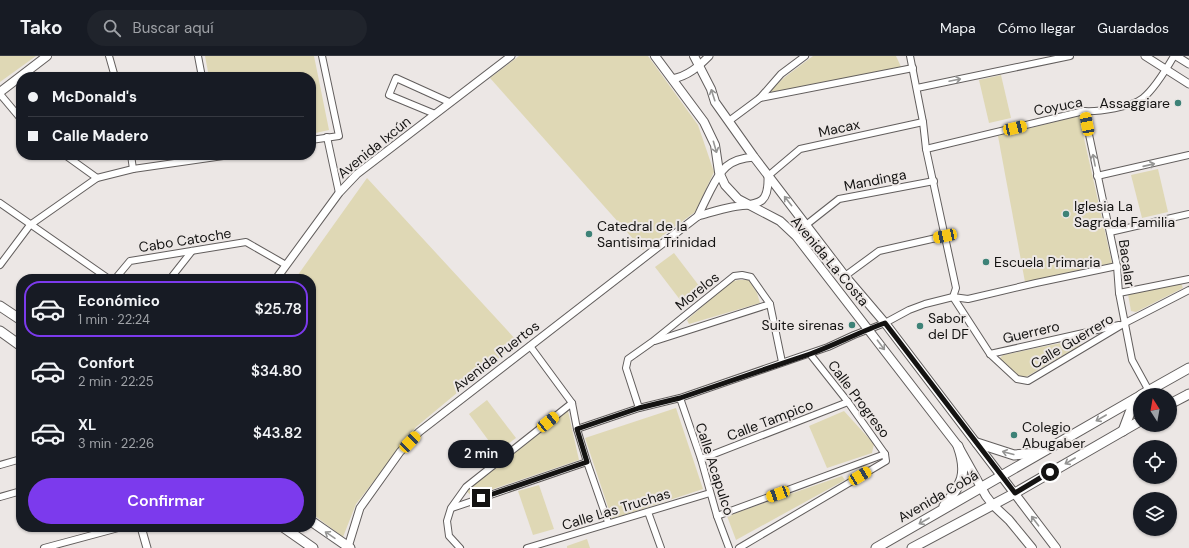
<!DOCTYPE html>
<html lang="es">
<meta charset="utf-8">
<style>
:root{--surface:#171b24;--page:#20242c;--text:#f1f3f6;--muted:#9ea1a6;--line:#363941;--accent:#7c3aed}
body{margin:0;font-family:"DM Sans",sans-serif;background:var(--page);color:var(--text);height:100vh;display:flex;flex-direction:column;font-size:15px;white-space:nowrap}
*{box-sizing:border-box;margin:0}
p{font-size:13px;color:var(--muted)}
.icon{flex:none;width:22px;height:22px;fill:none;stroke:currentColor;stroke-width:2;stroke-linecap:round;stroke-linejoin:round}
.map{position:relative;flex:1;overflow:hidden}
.sheet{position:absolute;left:16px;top:218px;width:300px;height:258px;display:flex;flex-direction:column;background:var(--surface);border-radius:16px;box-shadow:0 1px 3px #0004}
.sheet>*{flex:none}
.hud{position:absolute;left:16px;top:16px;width:300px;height:88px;border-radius:16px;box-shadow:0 1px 3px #0004;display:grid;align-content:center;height:88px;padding:0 12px;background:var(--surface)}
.needle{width:26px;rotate:349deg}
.controls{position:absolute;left:1133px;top:332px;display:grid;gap:8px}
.controls a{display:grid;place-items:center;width:44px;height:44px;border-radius:50%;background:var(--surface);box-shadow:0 1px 3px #0004;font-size:20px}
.end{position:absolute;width:18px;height:18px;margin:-9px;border:5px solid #141312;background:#fff;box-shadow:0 0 0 2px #fff}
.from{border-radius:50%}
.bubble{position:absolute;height:28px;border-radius:14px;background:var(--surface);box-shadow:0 1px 3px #0004;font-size:13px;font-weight:600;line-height:28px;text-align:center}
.car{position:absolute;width:12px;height:24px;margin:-12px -6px;border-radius:5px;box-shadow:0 0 3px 1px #0007;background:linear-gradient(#f5c518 24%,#345 0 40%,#f5c518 0 76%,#345 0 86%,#f5c518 0)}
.hud b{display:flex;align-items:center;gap:14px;height:38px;font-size:15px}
.hud b+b{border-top:1px solid var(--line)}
.hud i{width:10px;height:10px;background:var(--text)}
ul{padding:7px 0 0;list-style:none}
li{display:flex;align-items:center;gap:12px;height:56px;margin:0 8px 6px;padding:0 4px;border:2px solid transparent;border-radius:16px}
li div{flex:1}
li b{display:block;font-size:15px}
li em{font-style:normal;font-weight:600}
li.selected{border-color:var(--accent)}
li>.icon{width:36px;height:36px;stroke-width:1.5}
.action{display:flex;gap:8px;margin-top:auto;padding:8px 12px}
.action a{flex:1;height:46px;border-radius:24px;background:var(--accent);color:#fff;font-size:16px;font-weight:600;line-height:46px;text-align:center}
header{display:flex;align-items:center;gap:24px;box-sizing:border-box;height:56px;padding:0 20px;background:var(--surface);border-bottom:1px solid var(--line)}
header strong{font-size:19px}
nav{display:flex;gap:22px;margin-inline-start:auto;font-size:14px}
.search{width:280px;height:36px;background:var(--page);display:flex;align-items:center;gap:10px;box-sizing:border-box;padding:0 14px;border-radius:22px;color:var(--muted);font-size:15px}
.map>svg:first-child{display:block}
.green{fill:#dfd8b5}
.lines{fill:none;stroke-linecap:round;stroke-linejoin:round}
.minor-casing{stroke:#625e5d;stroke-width:8}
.tertiary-casing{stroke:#625e5d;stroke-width:9}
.secondary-casing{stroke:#625e5d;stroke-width:10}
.primary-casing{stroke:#625e5d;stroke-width:11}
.minor{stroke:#fff;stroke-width:6}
.tertiary{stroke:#fff;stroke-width:7}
.secondary{stroke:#fff;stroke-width:8}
.primary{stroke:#fff;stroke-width:9}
.oneway{stroke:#959594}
.route{stroke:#141312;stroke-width:5}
.poi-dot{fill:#3d8277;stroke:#ece7e5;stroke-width:1.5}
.labels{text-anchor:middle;stroke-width:4;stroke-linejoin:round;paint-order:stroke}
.poi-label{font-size:14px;fill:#141312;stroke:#ece7e5;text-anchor:start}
.street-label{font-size:14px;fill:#141312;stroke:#ece7e5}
</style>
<header>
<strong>Tako</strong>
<div class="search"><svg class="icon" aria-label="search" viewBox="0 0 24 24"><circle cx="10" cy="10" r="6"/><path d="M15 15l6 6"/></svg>Buscar aquí</div>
<nav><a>Mapa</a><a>Cómo llegar</a><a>Guardados</a></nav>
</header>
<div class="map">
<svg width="1189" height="492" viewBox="0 0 1189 492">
<rect width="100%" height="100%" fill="#ece7e5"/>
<!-- green -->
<g class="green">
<path d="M0 0H36L0 26Z"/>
<path d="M205 0H314L329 74 311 78V21H209Z"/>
<path d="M519 0H648L698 69 714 116 695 156 643 194 490 22Z"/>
<path d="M813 0H896L902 13 767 37 785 21Z"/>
<path d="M1001 19 1011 62 989 67 979 24Z"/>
<path d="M1079 60 1112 207 1025 226 998 80Z"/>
<path d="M1158 113 1168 156 1142 162 1131 119Z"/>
<path d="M367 122 518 286 416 371 356 448 343 481 311 457V223H295Z"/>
<path d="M674 197 703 235 684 249 655 211Z"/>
<path d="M738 224H749L757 237 760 247 689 268 687 264 730 226Z"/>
<path d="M1181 227 1183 232 1136 256 1131 255 1128 238Z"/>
<path d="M1080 283 1081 289 1024 322 1016 319 999 303 1003 299Z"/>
<path d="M487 344 516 382 497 396 469 358Z"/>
<path d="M676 352 703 433 612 463 585 382Z"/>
<path d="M568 355 579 404 472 440 466 435Z"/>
<path d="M844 355 874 388 872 397 827 412 809 370Z"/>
<path d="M842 420 845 424 736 484 727 460Z"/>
<path d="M539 429 554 473 533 479 518 435Z"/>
<path d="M587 483 590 492H567V490Z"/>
</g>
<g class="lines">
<!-- minor casing -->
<g class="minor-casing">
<g id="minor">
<path d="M109 0 115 21"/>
<path d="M198 0 202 21"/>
<path d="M910 0 923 66 926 93 956 232 953 241 990 298 1017 323 1028 325 1125 267 1189 234"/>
<path d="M917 32 1070 0"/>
<path d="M0 38 21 63"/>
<path d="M760 42 913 12"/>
<path d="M1084 55 1117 210 1119 237 1132 304 1149 335"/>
<path d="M435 58 389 39 396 22 449 46"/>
<path d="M729 65 760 42 781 18 805 0"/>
<path d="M327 81 339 137"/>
<path d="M311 84 339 80 322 0"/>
<path d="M926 93 1084 55C1098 56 1132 51 1143 42 1153 34 1167 12 1174 0"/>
<path d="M65 99 97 122"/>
<path d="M131 99 133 113"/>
<path d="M768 120 800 93 923 66"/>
<path d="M1097 120 1189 99"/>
<path d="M0 147 109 223"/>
<path d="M806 169 839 143 934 125"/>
<path d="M1110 176 1189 158"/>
<path d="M0 209 30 169 97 122 133 113 230 99"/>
<path d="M845 220 879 195 945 180"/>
<path d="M115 223 130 205 246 186 286 209"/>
<path d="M170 223 192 195"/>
<path d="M1119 237 1189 223"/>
<path d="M655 285 770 248"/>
<path d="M530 290 572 347 577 373 587 406 608 466"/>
<path d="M990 298 1119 269"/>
<path d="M680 342 701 403 717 460 729 492"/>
<path d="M639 352 626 312 628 303 652 286 734 220 742 219 751 221 770 248 782 306"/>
<path d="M577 373 639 352 680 342 828 291 854 279 885 267 909 254 925 248 953 241 968 243 1036 227 1117 210"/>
<path d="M701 403 848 346"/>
<path d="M0 409 21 403"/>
<path d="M0 441 21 435"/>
<path d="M452 452 587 406"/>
<path d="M648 456 661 492"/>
<path d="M717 460 885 398"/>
<path d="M44 492 122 471"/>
<path d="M460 492 449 480 447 465 451 452 466 431 572 347"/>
<path d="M527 492 710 437"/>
<path d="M739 492 886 405 885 398 848 346 810 298"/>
</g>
</g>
<!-- tertiary casing -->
<g class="tertiary-casing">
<g id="tertiary">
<path d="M1145 0 1189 28"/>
<path d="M1176 0 1189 8"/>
<path d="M672 23C688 20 698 11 709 0"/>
<path d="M698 160C702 151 706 143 710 135 721 113 728 103 754 101"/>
<path d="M276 223 339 137 357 118 511 0"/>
<path d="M141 471 147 492"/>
<path d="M348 491 360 452 400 396 419 376 698 160C709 157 721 153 732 151 757 147 769 151 768 120"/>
</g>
</g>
<!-- secondary casing -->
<g class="secondary-casing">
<g id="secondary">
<path d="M655 0 704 66 715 89 719 116 725 129 738 143 780 165 796 180 958 390 986 440 993 449 1009 464 1032 492"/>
<path d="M694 0 711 33 715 46 754 101 845 220 885 267 1056 492"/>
<path d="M0 36 47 0"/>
</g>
</g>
<!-- primary casing -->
<g class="primary-casing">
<g id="primary">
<path d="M0 250 21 264"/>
<path d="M0 275 21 290"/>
<path d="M1141 339 1189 312"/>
<path d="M1170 348 1189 338"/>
<path d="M1123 375 1135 343"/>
<path d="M977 387 1014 399 1037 397"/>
<path d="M944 450C962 428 968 418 958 390"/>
<path d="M311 465 350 492"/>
<path d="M283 471 313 492"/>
<path d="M876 492 1140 340"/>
<path d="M912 492 1015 437 1140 365"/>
</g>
</g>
<!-- minor -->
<use href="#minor" class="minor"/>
<!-- tertiary -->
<use href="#tertiary" class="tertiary"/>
<!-- secondary -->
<use href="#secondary" class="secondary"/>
<!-- primary -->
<use href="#primary" class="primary"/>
</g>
<!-- one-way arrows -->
<defs><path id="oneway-shaft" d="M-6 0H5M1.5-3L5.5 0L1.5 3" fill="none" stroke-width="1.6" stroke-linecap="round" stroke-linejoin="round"/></defs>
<g class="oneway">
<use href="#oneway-shaft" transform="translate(955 24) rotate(-12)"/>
<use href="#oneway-shaft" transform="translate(713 39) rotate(-108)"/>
<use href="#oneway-shaft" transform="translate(715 91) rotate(74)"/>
<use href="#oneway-shaft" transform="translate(1094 104) rotate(-101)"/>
<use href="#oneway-shaft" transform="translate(1149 109) rotate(-13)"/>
<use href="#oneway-shaft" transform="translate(788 145) rotate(-128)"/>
<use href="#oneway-shaft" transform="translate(881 289) rotate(53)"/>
<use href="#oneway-shaft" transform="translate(1101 362) rotate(150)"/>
<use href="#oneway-shaft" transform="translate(1008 397) rotate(-165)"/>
<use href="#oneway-shaft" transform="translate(1070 405) rotate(150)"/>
<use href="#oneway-shaft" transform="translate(924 465) rotate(150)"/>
<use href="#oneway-shaft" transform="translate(1035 465) rotate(-127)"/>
<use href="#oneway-shaft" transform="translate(330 479) rotate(-146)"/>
</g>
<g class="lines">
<!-- route -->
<path class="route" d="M481 442 587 406 577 373 639 352 680 342 810 298C835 289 859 276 885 267L1015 437 1050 416"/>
</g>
<!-- markers -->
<g class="poi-dot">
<circle cx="1178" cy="47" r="4"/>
<circle cx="1066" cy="158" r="4"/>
<circle cx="589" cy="178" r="4"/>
<circle cx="986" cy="206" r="4"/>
<circle cx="852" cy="269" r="4"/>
<circle cx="920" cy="270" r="4"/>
<circle cx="1014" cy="379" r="4"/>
</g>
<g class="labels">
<!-- poi labels -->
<g class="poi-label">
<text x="1170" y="52" text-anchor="end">Assaggiare</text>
<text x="1074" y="155">Iglesia La<tspan x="1074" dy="16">Sagrada Familia</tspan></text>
<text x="597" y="175">Catedral de la<tspan x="597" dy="16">Santisima Trinidad</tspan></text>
<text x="994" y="211">Escuela Primaria</text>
<text x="928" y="267">Sabor<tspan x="928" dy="16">del DF</tspan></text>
<text x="844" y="274" text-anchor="end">Suite sirenas</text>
<text x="1022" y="376">Colegio<tspan x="1022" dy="16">Abugaber</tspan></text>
</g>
<!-- street labels -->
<g class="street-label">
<text transform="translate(1058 50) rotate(-11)" y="5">Coyuca</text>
<text transform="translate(839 72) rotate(-12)" y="5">Macax</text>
<text transform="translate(374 91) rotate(-39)" y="5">Avenida Ixcún</text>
<text transform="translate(875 124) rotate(-11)" y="5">Mandinga</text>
<text transform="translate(185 184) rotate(-9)" y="5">Cabo Catoche</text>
<text transform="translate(830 205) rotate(50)" y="5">Avenida La Costa</text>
<text transform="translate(1127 207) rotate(82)" y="5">Bacalar</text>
<text transform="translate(697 235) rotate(-39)" y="5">Morelos</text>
<text transform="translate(1031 276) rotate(-13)" y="5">Guerrero</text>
<text transform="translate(1072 285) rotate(-31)" y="5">Calle Guerrero</text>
<text transform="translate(496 300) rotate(-38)" y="5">Avenida Puertos</text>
<text transform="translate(859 343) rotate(53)" y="5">Calle Progreso</text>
<text transform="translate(770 364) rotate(-21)" y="5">Calle Tampico</text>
<text transform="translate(715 413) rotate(72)" y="5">Calle Acapulco</text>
<text transform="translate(938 440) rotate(-30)" y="5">Avenida Cobá</text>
<text transform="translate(616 453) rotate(-17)" y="5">Calle Las Truchas</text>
</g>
</g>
</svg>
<div class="controls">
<a><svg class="needle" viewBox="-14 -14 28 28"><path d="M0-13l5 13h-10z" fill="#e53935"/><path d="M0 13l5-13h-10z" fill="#9ea1a6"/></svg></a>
<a><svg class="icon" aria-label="locate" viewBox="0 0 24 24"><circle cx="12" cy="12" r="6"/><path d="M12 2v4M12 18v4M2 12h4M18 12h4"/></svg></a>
<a><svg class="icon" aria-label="layers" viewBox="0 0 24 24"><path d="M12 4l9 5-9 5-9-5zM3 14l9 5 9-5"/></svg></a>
</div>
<i class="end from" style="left:1050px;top:416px"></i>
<i class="end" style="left:481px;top:442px"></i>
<div class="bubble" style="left:448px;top:384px;width:66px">2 min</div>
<i class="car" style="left:1087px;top:68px;rotate:349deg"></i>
<i class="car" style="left:1015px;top:72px;rotate:77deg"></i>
<i class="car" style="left:945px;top:180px;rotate:258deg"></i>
<i class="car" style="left:548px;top:366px;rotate:51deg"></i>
<i class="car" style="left:410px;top:386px;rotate:44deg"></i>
<i class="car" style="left:860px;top:420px;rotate:59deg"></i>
<i class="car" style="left:778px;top:438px;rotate:250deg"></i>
<div class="hud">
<b><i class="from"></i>McDonald's</b>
<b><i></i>Calle Madero</b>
</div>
<section class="sheet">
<ul>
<li class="selected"><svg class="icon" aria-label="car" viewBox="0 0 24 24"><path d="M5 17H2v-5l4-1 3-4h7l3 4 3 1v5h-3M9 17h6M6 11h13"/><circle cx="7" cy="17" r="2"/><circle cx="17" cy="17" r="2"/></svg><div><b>Económico</b><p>1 min · 22:24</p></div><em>$25.78</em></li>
<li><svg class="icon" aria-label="car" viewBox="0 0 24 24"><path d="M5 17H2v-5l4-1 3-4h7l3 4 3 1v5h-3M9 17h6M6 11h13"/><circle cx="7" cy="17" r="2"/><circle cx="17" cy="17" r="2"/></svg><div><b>Confort</b><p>2 min · 22:25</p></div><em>$34.80</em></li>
<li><svg class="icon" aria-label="car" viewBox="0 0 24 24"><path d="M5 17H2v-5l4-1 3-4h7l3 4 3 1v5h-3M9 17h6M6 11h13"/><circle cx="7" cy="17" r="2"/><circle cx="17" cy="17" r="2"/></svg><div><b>XL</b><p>3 min · 22:26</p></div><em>$43.82</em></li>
</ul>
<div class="action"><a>Confirmar</a></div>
</section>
</div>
